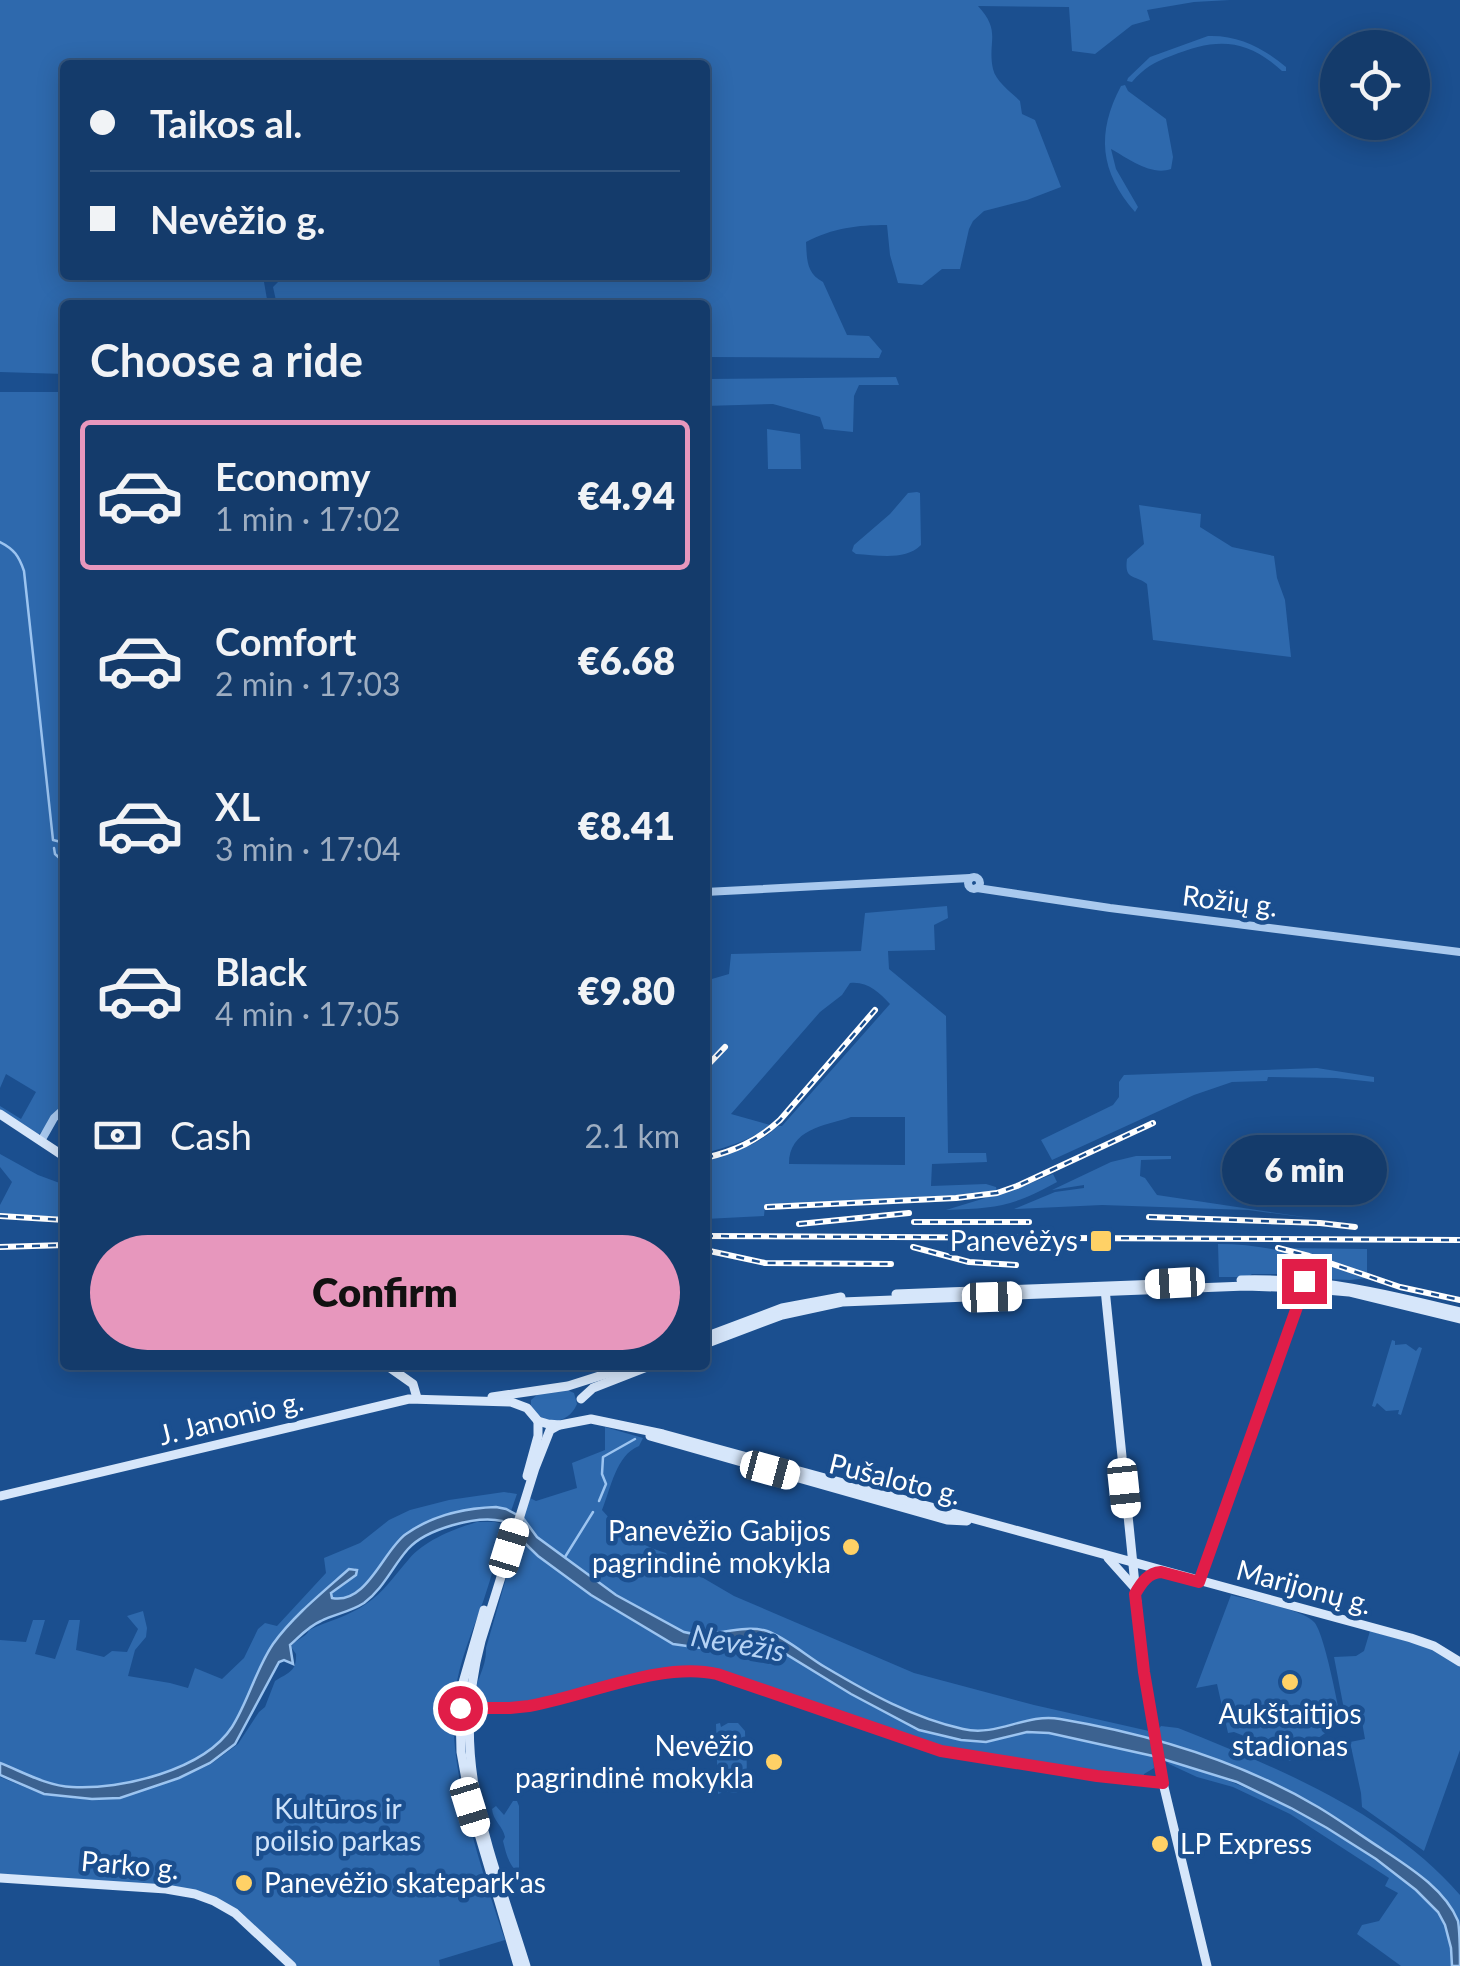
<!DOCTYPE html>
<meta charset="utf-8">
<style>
:root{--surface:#143b6b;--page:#214673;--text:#f1f3f6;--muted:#9dadc1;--line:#33557e;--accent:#e797bd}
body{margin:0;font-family:Lato,sans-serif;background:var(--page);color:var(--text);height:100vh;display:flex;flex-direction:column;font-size:38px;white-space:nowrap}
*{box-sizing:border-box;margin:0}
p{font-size:32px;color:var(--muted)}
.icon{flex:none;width:55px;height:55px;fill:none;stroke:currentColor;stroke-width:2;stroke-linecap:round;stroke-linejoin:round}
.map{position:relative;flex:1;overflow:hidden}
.side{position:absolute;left:60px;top:300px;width:650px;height:1070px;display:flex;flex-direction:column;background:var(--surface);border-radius:10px;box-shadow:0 5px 25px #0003,0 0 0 2px var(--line)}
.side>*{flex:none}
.hud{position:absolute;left:60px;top:60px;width:650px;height:220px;border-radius:10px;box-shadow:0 5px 25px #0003,0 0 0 2px var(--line);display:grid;align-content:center;height:220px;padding:0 30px;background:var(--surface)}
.controls{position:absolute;left:1320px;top:30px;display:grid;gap:20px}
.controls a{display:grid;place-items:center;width:110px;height:110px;border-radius:50%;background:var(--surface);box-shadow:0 5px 25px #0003,0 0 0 2px var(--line);font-size:50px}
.end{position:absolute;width:45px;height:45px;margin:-22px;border:12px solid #e11d48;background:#fff;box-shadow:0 0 0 5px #fff}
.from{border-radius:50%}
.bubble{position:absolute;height:70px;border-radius:35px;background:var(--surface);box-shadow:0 5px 25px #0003,0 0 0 2px var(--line);font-size:32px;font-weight:800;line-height:70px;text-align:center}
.car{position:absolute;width:30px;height:60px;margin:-30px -15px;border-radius:12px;box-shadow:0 0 8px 2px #0007;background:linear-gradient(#fff 24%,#345 0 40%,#fff 0 76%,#345 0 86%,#fff 0)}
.hud b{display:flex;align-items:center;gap:35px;height:95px;font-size:38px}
.hud b+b{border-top:2px solid var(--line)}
.hud i{width:25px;height:25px;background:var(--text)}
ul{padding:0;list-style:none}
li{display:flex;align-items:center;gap:30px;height:150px;margin:0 20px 15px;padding:0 10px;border:5px solid transparent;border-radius:10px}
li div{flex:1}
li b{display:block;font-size:38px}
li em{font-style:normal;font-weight:800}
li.on{border-color:var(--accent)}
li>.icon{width:90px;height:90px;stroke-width:1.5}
h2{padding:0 30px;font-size:45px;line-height:120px}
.pay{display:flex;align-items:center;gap:25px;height:110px;padding:0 30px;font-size:38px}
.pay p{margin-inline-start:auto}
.primary-button{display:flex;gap:20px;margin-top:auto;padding:20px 30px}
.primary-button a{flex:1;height:115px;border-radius:60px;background:var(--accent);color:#111;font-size:40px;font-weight:800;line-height:115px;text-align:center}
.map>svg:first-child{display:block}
.green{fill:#2e69ad;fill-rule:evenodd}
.water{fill:#3c6290;stroke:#9cc4f0;stroke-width:2.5}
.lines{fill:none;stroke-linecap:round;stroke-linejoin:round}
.stream{stroke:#9cc4f0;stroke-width:2.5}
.tertiary{stroke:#a9c9ee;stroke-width:8}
.secondary{stroke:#d6e6fa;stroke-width:9}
.rail-casing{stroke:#fff;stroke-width:6}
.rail{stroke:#1b4f8f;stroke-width:2.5;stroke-dasharray:8;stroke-linecap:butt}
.route{stroke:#e11d48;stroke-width:12}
.poi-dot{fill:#ffd166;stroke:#1b4f8f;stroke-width:4}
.labels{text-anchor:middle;stroke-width:9;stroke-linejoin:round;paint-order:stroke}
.street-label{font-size:28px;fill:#fff;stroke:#1b4f8f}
.poi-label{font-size:28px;fill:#fff;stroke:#1b4f8f;text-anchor:end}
.park-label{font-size:28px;fill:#cfe3fa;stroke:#1b4f8f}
.water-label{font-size:30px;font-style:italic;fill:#b5d3f5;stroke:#1b4f8f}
</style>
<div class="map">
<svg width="1460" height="1966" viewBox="0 0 1460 1966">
<rect width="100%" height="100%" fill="#1b4f8f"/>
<!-- green -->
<g class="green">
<path d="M0 0H1230L1194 2 1147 10 1150 20 1132 25 1095 54 1072 51 1069 7 978 6C1002 32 987 41 993 69 996 82 1011 92 1020 101L1022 114 1035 120 1061 187 1027 200 984 211 973 221 969 229 960 269H942L922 285 898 283 890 255 887 225C857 225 833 228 806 242 807 259 806 273 823 282L847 335 869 336 882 351 879 358 705 357V305H277L273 287 285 275H705V65H65V275H265L264 282 268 305H65V374L0 372Z"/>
<path d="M1208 36C1239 35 1263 48 1286 67V71H1282C1245 37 1215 38 1171 56 1154 62 1144 68 1132 82L1127 81 1128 78 1150 57Z"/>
<path d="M1125 85 1128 91 1166 119 1173 157 1171 169C1151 176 1129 159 1111 149L1116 169 1138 207 1135 212C1100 172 1096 133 1121 86Z"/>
<path d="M896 377 899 385H859L854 396 853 432 824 429 820 417 773 404 705 406V379Z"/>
<path d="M0 392H65V1120L59 1116 39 1134H34L0 1111V1106L21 1119 36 1092 6 1074 0 1088Z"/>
<path d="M767 429 800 434 801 469H768Z"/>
<path d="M917 492 920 493 921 545C905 561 878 555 856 554L852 551 854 545 890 514 908 493Z"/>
<path d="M1139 505 1201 514 1200 527 1232 547 1274 556 1277 578 1285 600 1291 657 1153 640 1147 584C1135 574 1124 581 1127 559L1144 544Z"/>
<path d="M947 906 948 918 934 925 935 950 888 951 889 969 946 1016 948 1153H986L987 1162 932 1164 931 1186 986 1184 996 1187 997 1191 956 1197 765 1205 764 1216 705 1219V1160C733 1153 756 1147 778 1126H782L890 1004C879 992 867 981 850 983L842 995 820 1012 731 1114 770 1125C750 1141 730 1146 705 1153V981L729 974 731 954 861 951 865 913ZM851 1117H905V1165L789 1164C789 1129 824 1126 851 1117Z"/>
<path d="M1317 1068 1374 1077V1082L1336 1078 1268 1077 1267 1081 1232 1082 1194 1095 1052 1160 1041 1140 1113 1105 1119 1097V1082L1124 1075Z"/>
<path d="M0 1154 38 1175 65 1185V1218L0 1214V1205L12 1182 0 1167Z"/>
<path d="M1136 1156H1171V1159L1141 1160 1140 1176 1145 1178 1157 1195 1317 1219 1248 1210 1102 1205 1014 1209 1055 1192 1084 1188V1185L1052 1190 1111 1162Z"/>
<path d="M1053 1174 1057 1182C1012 1207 996 1208 946 1210L1021 1187Z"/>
<path d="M1218 1244C1273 1244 1315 1259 1367 1278L1350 1280 1296 1278 1294 1275 1289 1274H1252L1248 1277H1219Z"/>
<path d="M1286 1248 1367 1249V1275Z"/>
<path d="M1392 1340 1395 1341V1345L1406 1344 1416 1351 1419 1347 1422 1348 1401 1415 1398 1414 1399 1410 1386 1411 1377 1403 1375 1407 1372 1406Z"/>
<path d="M565 1389 574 1393 577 1404C568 1425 545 1426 531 1408V1400L538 1394Z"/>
<path d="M605 1427 643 1438 639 1446C616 1455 611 1488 602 1510 621 1532 638 1545 666 1553L669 1558 734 1596 914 1673 1034 1705 1149 1731 1150 1739 1055 1718 1012 1724 981 1732 931 1721 906 1711 752 1629 695 1635 684 1632 616 1595 580 1569 536 1537 523 1518 530 1498 536 1501 577 1488 572 1463 605 1450Z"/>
<path d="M504 1492 517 1494 511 1511 506 1509 399 1539C383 1564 367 1591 338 1600L330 1596 334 1590 344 1585 355 1568 349 1569C323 1592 293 1616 273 1645 256 1669 248 1703 232 1727 204 1770 121 1790 72 1787 47 1786 23 1772 0 1763V1640L26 1642 33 1620H45L35 1654 55 1659 69 1620H80L76 1650 104 1657 112 1651 127 1652 138 1629 127 1616 143 1611 147 1628 146 1637 135 1650 128 1676 170 1683 188 1688 195 1668 222 1679 244 1658 258 1629 265 1623 277 1626 326 1573 324 1558 360 1543 389 1520 410 1510 449 1500Z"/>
<path d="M477 1522H495L506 1525C499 1550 492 1575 484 1599 473 1630 459 1661 455 1694 445 1763 483 1874 505 1940L439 1960 440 1966H295L242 1914 171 1886 0 1874V1777L44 1795 92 1800 117 1799 179 1779 211 1764 238 1744 259 1712 265 1707 275 1681C287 1673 297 1672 296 1654L291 1647C295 1639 306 1638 309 1630 328 1621 349 1616 366 1604 384 1592 395 1575 409 1559 425 1540 454 1529 477 1522Z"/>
<path d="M518 1537 538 1556 591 1595 673 1644 700 1648 727 1640 748 1643 784 1653 851 1694 919 1730 961 1740 986 1742 1027 1732 1049 1733 1153 1756 1154 1768 1144 1774 1143 1779 966 1753 927 1743 698 1667C642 1666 589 1692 535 1702 516 1705 498 1705 479 1705L474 1699C475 1680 487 1668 486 1648Z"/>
<path d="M1231 1595C1249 1600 1303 1609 1314 1622 1324 1632 1338 1705 1341 1722L1294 1755 1290 1761 1284 1758 1282 1751 1234 1732 1228 1733 1217 1684 1196 1688Z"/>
<path d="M1370 1631 1432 1648 1460 1666V1750L1424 1851 1362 1807 1361 1793 1350 1742 1365 1739 1362 1722 1347 1725 1334 1657 1356 1656 1364 1651Z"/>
<path d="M720 1723 721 1727 728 1723H738L745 1731C745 1748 756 1808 723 1789L721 1793 718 1794 716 1724Z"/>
<path d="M1161 1726 1178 1728C1278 1768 1388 1812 1460 1895V1924C1436 1885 1401 1862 1364 1837 1301 1796 1235 1764 1162 1743L1158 1730Z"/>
<path d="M1165 1760C1239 1780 1297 1810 1362 1850 1389 1867 1421 1888 1439 1914 1450 1930 1451 1948 1452 1966H1401L1357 1934 1362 1925 1379 1921 1398 1893 1385 1886 1389 1878 1290 1814 1233 1787 1197 1777 1169 1764Z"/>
<path d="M513 1801H517L519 1806V1872C509 1867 506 1853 503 1841L505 1837C503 1826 493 1821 492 1809L496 1806 504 1815Z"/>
</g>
<!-- water -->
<path class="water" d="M496 1507 506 1509 523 1518 537 1537 616 1595 684 1632C711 1640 739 1623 767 1631 785 1637 808 1657 825 1667 869 1693 913 1718 963 1729 998 1737 1025 1713 1060 1719 1149 1734 1240 1761 1318 1807 1340 1820 1360 1835 1382 1849 1409 1867 1445 1889 1458 1921 1460 1933 1460 1953 1460 1966H1452L1451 1948 1445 1925 1438 1912 1416 1890 1376 1859 1327 1828 1291 1808 1237 1782 1153 1756 1049 1733 1027 1732 986 1742 961 1740 919 1730 851 1694 784 1653 748 1643 727 1640 701 1648 673 1644 591 1595 538 1556 502 1521C477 1515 426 1529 408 1549 392 1567 384 1588 364 1603 350 1612 335 1614 321 1621 309 1626 300 1636 290 1645L293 1664 284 1660 279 1662 235 1744 210 1763 179 1778 120 1798 92 1799 44 1794 0 1775V1763C23 1772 47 1786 72 1787 121 1790 204 1770 232 1727 248 1702 256 1669 273 1644 293 1616 323 1592 349 1569L357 1570 356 1575 331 1593 332 1598C367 1605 384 1549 406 1534 433 1515 465 1508 496 1507Z"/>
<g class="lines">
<!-- stream -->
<g class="stream">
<path d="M0 542C14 549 19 556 24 571L53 840 65 843"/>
<path d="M54 848 55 854 65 863"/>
<path d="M599 1501 606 1484 602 1474 603 1457 635 1439"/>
<path d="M565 1557 593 1512"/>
</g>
<!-- tertiary -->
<g class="tertiary">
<circle cx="974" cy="883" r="6"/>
<path d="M977 888 1110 908 1460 952"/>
<path d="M705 892 970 878"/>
<path d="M41 1141 54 1118 65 1108"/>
<path d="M1199 1582 1303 1293V1285"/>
</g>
<!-- secondary -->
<g class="secondary">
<path d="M0 1114 65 1157"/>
<path d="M1241 1280C1322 1278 1383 1293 1460 1312"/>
<path d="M1105 1289 1144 1673 1163 1783 1207 1966"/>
<path d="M896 1294 1186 1283"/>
<path d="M705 1337 782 1308 841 1297"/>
<path d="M705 1344 782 1315 842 1302 1246 1286 1303 1288 1349 1292 1460 1319"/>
<path d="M386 1365 413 1384 417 1398"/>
<path d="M492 1397 568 1386 634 1365"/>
<path d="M581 1399 593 1388 652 1365"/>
<path d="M650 1436 947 1520 967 1521"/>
<path d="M527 1476 538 1436V1421"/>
<path d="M0 1496 409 1399 511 1402 527 1408 538 1421 548 1424 560 1425 591 1419 663 1434 1411 1638 1434 1646 1460 1662"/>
<path d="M1108 1558 1134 1587"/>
<path d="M484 1610 462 1686 460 1708 461 1752 471 1807 518 1966"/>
<path d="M460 1708C486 1709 513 1710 539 1704 593 1693 664 1661 717 1674L941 1751 1126 1780 1163 1783"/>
<path d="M0 1878 166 1889 195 1894 214 1901 235 1913 292 1966"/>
<path d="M526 1966C491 1852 448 1762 481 1641L535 1468 550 1430 559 1425"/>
</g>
<!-- rail casing -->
<g class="rail-casing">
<g id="rail">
<path d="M705 1068 725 1047"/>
<path d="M705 1158C735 1151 757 1141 780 1120L875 1010"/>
<path d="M767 1207 956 1198 997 1193 1017 1186 1153 1123"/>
<path d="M0 1216 65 1220"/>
<path d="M1149 1217 1320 1223 1355 1227"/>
<path d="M914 1222H1029"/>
<path d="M799 1224 909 1213"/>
<path d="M705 1236 1460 1240"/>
<path d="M0 1247 65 1245"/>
<path d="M913 1247 969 1262 1016 1265"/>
<path d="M1278 1248 1309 1256 1400 1287 1460 1300"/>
<path d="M705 1250 765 1263 891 1264"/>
</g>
</g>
<!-- rail -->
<use href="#rail" class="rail"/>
</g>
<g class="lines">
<!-- route -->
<path class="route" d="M460 1708H510L529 1706C586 1696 662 1661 717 1674L941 1751 1097 1776 1163 1783 1144 1672 1135 1594C1142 1582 1148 1573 1161 1572L1199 1582 1302 1293 1304 1281"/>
</g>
<!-- markers -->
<g class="poi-dot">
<rect x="1089" y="1229" width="24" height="24" rx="5"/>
<circle cx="851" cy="1547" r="10"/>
<circle cx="1290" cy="1682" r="10"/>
<circle cx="774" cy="1762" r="10"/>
<circle cx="1160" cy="1844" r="10"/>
<circle cx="244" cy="1883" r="10"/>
</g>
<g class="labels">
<!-- street labels -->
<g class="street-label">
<text transform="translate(1230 901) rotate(7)" y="10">Rožių g.</text>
<text transform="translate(231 1418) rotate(-14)" y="10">J. Janonio g.</text>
<text transform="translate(895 1479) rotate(14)" y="10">Pušaloto g.</text>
<text transform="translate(1304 1587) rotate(15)" y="10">Marijonų g.</text>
<text transform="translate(130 1865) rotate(5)" y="10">Parko g.</text>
</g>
<!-- poi labels -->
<g class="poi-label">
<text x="1078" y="1251">Panevėžys</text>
<text x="831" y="1541">Panevėžio Gabijos<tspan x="831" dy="32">pagrindinė mokykla</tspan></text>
<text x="1290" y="1724" text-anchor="middle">Aukštaitijos<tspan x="1290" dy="32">stadionas</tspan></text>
<text x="754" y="1756">Nevėžio<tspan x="754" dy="32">pagrindinė mokykla</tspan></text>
<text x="1180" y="1854" text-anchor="start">LP Express</text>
<text x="264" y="1893" text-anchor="start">Panevėžio skatepark'as</text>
</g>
<!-- park labels -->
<g class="park-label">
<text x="338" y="1819">Kultūros ir<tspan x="338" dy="32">poilsio parkas</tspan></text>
</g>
<!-- water labels -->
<g class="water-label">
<text transform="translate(738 1644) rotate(10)" y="10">Nevėžis</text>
</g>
</g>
</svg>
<div class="controls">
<a><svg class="icon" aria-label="locate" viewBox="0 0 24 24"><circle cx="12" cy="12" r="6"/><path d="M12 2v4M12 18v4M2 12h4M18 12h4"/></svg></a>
</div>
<i class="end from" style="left:460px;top:1708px"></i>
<i class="end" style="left:1304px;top:1281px"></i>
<div class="bubble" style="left:1222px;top:1135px;width:165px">6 min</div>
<i class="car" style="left:1175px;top:1283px;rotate:267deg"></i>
<i class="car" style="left:992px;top:1297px;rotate:88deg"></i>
<i class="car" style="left:770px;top:1470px;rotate:105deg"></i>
<i class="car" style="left:1124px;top:1488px;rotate:174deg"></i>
<i class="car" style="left:509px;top:1548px;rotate:17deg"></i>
<i class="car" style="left:470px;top:1807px;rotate:163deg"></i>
<div class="hud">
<b><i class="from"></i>Taikos al.</b>
<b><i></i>Nevėžio g.</b>
</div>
<section class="side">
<h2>Choose a ride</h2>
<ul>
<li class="on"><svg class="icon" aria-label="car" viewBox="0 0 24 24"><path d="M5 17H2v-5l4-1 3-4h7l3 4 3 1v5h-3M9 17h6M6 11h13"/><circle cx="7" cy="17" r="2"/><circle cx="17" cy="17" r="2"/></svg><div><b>Economy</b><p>1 min · 17:02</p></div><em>€4.94</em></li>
<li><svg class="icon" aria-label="car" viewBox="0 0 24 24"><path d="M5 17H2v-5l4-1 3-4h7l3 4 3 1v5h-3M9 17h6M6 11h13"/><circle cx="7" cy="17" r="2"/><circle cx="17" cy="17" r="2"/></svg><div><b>Comfort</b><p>2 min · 17:03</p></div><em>€6.68</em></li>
<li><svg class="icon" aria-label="car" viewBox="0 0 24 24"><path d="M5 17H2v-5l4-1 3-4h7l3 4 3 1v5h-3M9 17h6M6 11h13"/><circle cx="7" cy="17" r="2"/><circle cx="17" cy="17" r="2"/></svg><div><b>XL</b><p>3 min · 17:04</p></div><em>€8.41</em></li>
<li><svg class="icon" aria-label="car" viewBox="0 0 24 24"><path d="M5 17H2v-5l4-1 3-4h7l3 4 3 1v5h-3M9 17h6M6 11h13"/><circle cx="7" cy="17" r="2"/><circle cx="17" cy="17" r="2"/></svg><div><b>Black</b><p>4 min · 17:05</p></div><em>€9.80</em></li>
</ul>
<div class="pay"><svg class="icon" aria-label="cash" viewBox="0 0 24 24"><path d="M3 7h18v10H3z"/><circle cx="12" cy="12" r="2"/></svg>Cash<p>2.1 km</p></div>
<div class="primary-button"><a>Confirm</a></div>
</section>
</div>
